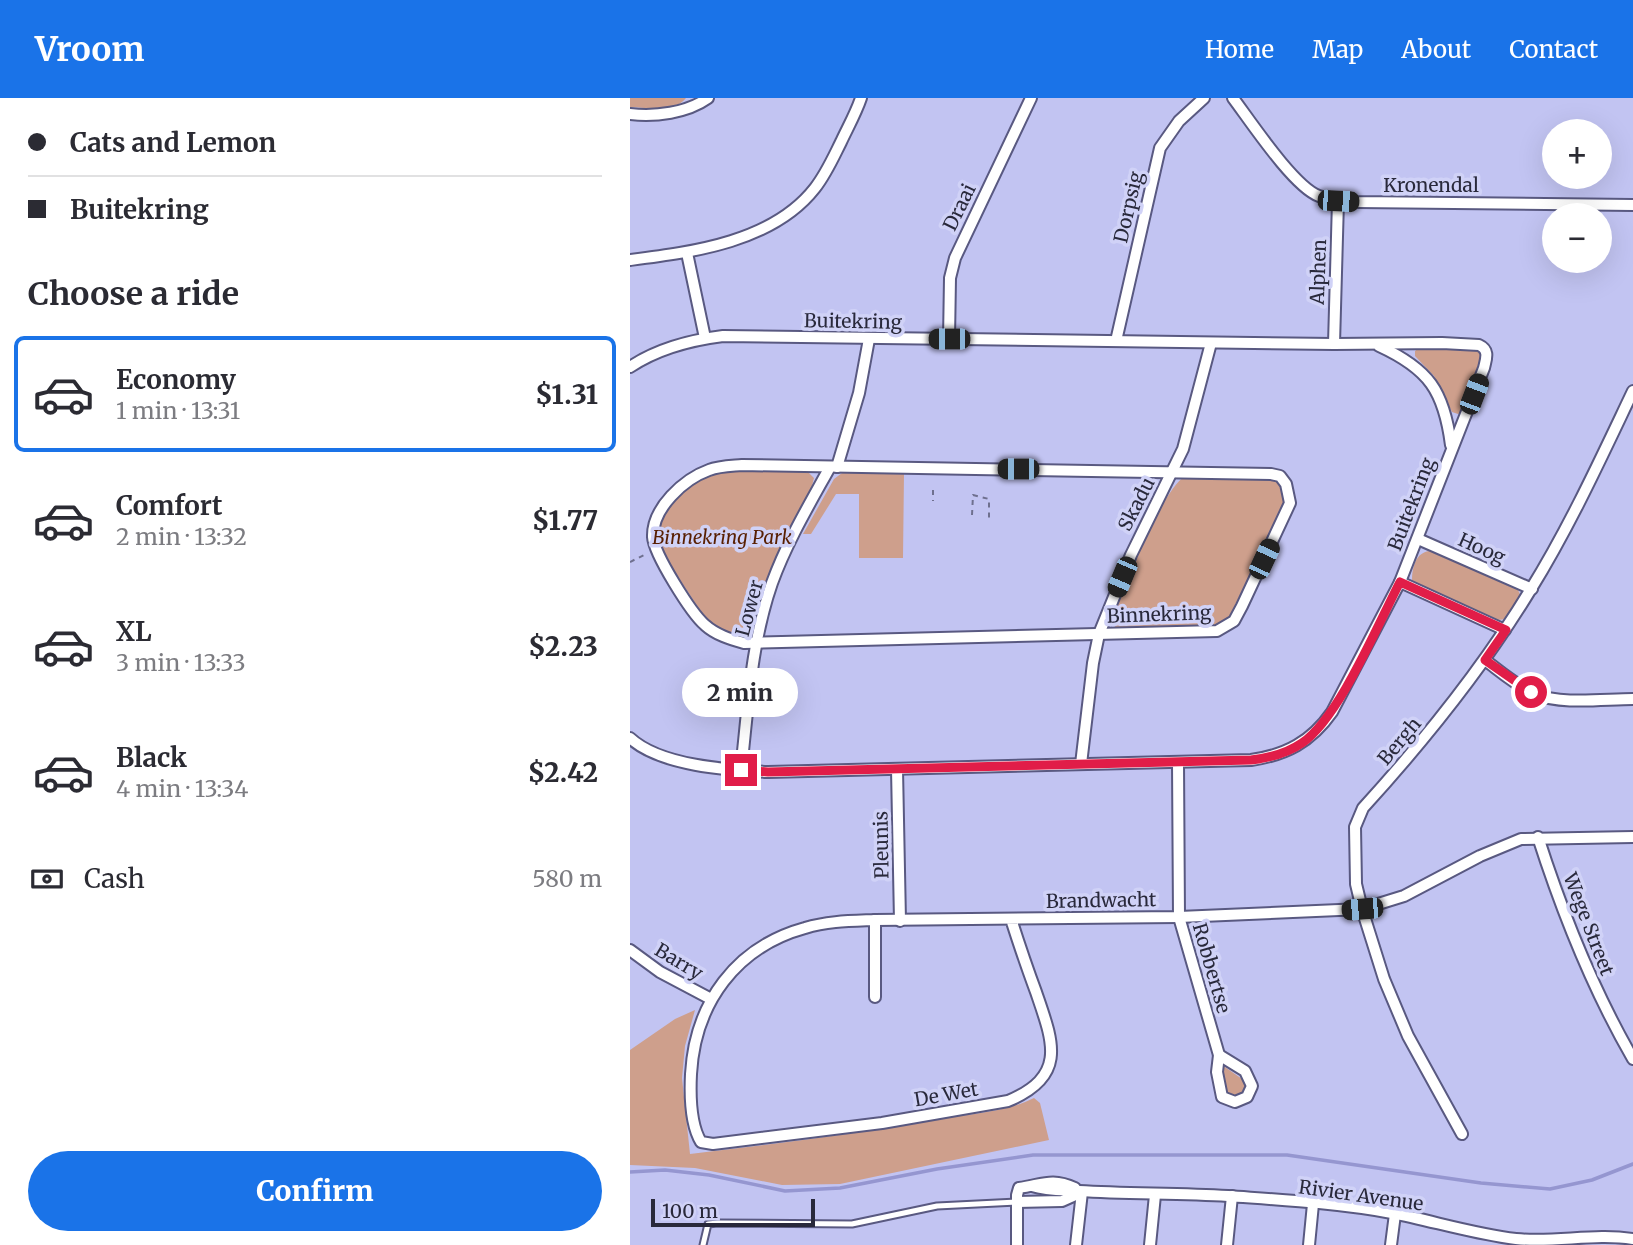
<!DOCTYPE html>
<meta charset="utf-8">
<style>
:root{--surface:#fff;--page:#f2f2f3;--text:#2b2b33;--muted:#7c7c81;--line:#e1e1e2;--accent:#1a73e8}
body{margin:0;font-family:Merriweather,serif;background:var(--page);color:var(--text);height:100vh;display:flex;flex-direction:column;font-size:26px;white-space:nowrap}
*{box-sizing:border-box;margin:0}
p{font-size:23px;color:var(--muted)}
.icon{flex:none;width:38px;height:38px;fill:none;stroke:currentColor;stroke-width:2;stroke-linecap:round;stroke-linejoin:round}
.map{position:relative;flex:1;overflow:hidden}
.sheet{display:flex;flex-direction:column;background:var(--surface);width:630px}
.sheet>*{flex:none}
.hud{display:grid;align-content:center;height:154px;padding:0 28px;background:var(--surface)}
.fabs{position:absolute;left:912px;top:21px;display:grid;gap:14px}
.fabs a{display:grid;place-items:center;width:70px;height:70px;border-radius:50%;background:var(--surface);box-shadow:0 7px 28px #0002;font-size:35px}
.scale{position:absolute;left:21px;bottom:18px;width:164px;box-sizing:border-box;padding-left:7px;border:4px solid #29293b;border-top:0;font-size:19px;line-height:24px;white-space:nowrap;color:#29293b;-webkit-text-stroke:5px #d0d2f7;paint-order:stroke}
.end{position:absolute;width:32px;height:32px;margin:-16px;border:9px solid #e11d48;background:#fff;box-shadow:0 0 0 4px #fff}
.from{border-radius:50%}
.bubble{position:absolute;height:49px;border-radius:24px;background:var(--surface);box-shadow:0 7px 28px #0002;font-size:23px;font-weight:800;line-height:49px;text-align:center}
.car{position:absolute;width:21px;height:42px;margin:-21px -10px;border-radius:9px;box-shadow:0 0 5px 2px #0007;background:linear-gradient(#222 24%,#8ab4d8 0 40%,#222 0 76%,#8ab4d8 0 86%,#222 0)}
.hud b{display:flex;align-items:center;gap:24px;height:66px;font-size:26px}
.hud b+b{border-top:2px solid var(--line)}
.hud i{width:18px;height:18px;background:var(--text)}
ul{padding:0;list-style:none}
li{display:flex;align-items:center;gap:21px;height:116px;margin:0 14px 10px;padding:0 14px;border:4px solid transparent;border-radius:10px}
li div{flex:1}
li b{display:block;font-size:26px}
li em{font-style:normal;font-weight:800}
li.on{border-color:var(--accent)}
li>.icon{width:63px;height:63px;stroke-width:1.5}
h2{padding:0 28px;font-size:32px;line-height:84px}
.pay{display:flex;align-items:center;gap:18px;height:77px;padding:0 28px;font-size:26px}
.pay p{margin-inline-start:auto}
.primary-button{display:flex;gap:14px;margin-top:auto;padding:14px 28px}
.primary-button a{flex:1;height:80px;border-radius:42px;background:var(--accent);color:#fff;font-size:28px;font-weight:800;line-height:80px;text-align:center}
header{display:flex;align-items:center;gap:42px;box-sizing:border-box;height:98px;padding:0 35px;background:var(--accent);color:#fff}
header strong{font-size:33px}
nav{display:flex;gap:38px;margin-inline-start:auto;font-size:24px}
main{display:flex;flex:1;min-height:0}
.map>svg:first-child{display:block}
.green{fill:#ce9f8c}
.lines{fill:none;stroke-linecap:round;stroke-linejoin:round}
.stream{stroke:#9596d0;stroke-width:3.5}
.service-casing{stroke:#595981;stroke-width:9}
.minor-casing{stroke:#595981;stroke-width:14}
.path{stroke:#6f708f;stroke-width:2;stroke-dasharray:5 5;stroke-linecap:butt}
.service{stroke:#fff;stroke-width:5}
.minor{stroke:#fff;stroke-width:10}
.route{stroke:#e11d48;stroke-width:9}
.labels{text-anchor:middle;stroke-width:7;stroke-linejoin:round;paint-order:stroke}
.street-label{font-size:19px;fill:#29293b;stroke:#d0d2f7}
.park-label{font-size:19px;font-style:italic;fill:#581f02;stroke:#d0d2f7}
</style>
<header>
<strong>Vroom</strong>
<nav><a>Home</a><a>Map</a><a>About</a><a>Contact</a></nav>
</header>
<main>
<section class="sheet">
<div class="hud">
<b><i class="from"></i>Cats and Lemon</b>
<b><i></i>Buitekring</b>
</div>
<h2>Choose a ride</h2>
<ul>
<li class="on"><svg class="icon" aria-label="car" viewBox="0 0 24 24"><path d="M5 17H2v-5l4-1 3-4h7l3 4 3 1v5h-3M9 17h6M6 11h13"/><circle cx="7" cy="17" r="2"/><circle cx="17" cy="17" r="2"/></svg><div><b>Economy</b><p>1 min · 13:31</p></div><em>$1.31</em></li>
<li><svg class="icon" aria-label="car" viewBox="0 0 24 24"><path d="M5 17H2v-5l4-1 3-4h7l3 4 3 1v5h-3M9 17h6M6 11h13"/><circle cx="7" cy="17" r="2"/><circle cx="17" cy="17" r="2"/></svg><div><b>Comfort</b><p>2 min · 13:32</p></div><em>$1.77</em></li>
<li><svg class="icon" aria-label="car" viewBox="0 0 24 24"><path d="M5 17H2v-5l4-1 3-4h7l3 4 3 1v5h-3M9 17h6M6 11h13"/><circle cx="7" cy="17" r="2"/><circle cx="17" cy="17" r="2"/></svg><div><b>XL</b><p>3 min · 13:33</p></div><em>$2.23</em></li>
<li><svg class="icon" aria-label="car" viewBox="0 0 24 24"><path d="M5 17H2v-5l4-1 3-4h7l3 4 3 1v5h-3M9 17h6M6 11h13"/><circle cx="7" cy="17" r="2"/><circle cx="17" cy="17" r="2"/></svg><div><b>Black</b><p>4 min · 13:34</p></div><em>$2.42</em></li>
</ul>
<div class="pay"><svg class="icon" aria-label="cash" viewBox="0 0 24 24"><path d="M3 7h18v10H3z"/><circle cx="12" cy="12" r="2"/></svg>Cash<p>580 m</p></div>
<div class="primary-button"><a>Confirm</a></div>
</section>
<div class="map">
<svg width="1003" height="1147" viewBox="0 0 1003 1147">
<rect width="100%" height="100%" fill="#c2c4f2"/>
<!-- green -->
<g class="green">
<path d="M0 0H56C46 14 16 10 0 9Z"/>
<path d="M789 250 850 252 852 260 832 314 828 316 822 314 804 278 785 258V253Z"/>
<path d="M96 372 172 373 178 374 184 380 180 396 151 448 131 500 123 532 116 539C82 535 73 517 56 491 47 476 30 457 29 439 27 406 68 379 96 372Z"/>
<path d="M212 375H274L273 460H229V396H206L181 436H173L204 381Z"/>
<path d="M554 379 644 380 653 387 656 402 598 522 588 528 488 531C483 527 480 524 481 517 485 495 535 390 554 379Z"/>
<path d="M800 453 888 492 890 496C888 508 882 522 867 522L790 487 782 482C782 469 786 454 800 453Z"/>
<path d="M65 912 55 948 52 980 60 1056C143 1046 227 1036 310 1021 341 1016 376 1014 404 1000L410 1005 419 1042 210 1086 152 1087 65 1070 0 1067V952L45 921Z"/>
<path d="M592 967 615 983 616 993C609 998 604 1001 597 994L590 968Z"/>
</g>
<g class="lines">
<!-- stream -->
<path class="stream" d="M0 1074 35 1072 79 1077 155 1093 210 1090 307 1071 403 1057H657L851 1085 920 1091 962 1082 1003 1066"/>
<!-- service casing -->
<g class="service-casing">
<path id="service" d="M73 1147 78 1126 88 1125 222 1126 307 1108 387 1104"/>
</g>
<!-- minor casing -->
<g class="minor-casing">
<g id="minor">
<path d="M603 0C621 24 664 89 689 98 701 103 715 103 727 104L1003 107"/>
<path d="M0 16C25 19 57 15 78 0"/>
<path d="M57 155 75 240"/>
<path d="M0 162C63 154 143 144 185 90 196 76 203 60 211 44 218 29 226 15 231 0"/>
<path d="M319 241 320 180 325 160 401 0"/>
<path d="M486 243 530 50 549 23 574 0"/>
<path d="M704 246 708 103"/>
<path d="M749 248C799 271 814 293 821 347"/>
<path d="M0 269C27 251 61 242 93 238L704 246 812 245 849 247C860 252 856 261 854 270L770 484 702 614C681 644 656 657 621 662L138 674C98 672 30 668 0 640"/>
<path d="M112 367 641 376 650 378 656 386 660 405 612 508 604 523 587 533 114 545C100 541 86 537 75 527 61 515 24 456 23 439 22 410 54 381 79 372 89 368 101 368 112 367Z"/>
<path d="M207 369 229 295 239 241"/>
<path d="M788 441 902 491"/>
<path d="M770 484 875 532"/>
<path d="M855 562C871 574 887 588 905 596 931 607 974 601 1003 601"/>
<path d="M548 665 549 819 589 957"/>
<path d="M451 666 463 565 469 536 501 457 553 351 581 245"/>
<path d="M267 671 270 823"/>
<path d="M111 672C118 610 121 545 142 485 157 444 179 407 200 369"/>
<path d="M908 739C933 817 962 890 1003 961"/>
<path d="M381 821C389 846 397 870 406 894 423 944 438 978 378 1003L252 1025 83 1046 71 1044C60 1026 60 996 61 976 65 905 106 849 175 830 198 823 221 823 245 822L549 819 732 811 774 798 850 758 891 741 1003 739"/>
<path d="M245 822V899"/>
<path d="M0 852 30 874 81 901"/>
<path d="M589 957 615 973 622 988 617 999 605 1004 592 999 587 974Z"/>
<path d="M832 1036 778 938 754 881 732 811 726 786 725 729 733 710C795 642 853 570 901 491 940 428 971 360 1003 293"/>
<path d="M402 1088C418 1093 433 1092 449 1093 498 1096 548 1095 598 1098 652 1102 708 1105 762 1115 803 1123 844 1136 886 1141 926 1145 964 1135 1003 1141"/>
<path d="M387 1104 432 1103 450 1095"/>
<path d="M387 1147V1097L389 1090C412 1087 421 1079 445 1090"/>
<path d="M446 1147 452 1094"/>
<path d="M520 1147 525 1097"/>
<path d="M597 1147 602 1098"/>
<path d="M679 1147 683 1106"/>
<path d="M761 1147 765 1116"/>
</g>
</g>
<!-- path -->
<g class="path">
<path d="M303 392V403"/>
<path d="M342 417 343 397 359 401V422"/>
<path d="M0 464 16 456"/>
</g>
<!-- service -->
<use href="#service" class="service"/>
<!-- minor -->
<use href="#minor" class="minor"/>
</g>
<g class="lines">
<!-- route -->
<path class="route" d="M111 672 138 674 621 662C639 660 656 656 672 645 709 620 748 526 770 484L876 532 855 562 901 594"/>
</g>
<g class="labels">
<!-- street labels -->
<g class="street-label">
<text x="801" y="94">Kronendal</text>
<text transform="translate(329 109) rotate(-64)" y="7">Draai</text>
<text transform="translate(498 109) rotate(-77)" y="7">Dorpsig</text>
<text transform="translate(688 174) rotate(-88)" y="7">Alphen</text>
<text transform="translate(223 223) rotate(1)" y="7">Buitekring</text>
<text transform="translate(506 406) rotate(-63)" y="7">Skadu</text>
<text transform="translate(781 406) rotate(-69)" y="7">Buitekring</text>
<text transform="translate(852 450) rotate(24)" y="7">Hoog</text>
<text transform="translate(119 510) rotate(-75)" y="7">Lower</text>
<text transform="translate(529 516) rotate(-2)" y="7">Binnekring</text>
<text transform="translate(769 643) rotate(-50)" y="7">Bergh</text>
<text transform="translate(251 747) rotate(-91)" y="7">Pleunis</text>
<text transform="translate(471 802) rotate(-1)" y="7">Brandwacht</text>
<text transform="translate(959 826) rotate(69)" y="7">Wege Street</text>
<text transform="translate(49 863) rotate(31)" y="7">Barry</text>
<text transform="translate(582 870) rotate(74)" y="7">Robbertse</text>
<text transform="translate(316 996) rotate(-10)" y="7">De Wet</text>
<text transform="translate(731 1097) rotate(8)" y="7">Rivier Avenue</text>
</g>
<!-- park labels -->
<g class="park-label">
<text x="92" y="446">Binnekring Park</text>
</g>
</g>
</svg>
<div class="fabs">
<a>+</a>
<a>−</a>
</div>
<div class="scale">100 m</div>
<i class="end from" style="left:901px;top:594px"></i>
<i class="end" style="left:111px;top:672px"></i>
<div class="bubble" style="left:52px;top:570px;width:116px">2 min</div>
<i class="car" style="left:708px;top:103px;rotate:93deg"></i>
<i class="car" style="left:319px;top:241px;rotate:270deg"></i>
<i class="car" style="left:844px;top:296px;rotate:21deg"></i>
<i class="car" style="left:388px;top:371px;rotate:270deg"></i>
<i class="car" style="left:634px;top:461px;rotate:25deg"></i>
<i class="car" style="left:492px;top:479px;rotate:203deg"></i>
<i class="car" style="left:732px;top:811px;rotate:265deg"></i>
</div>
</main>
